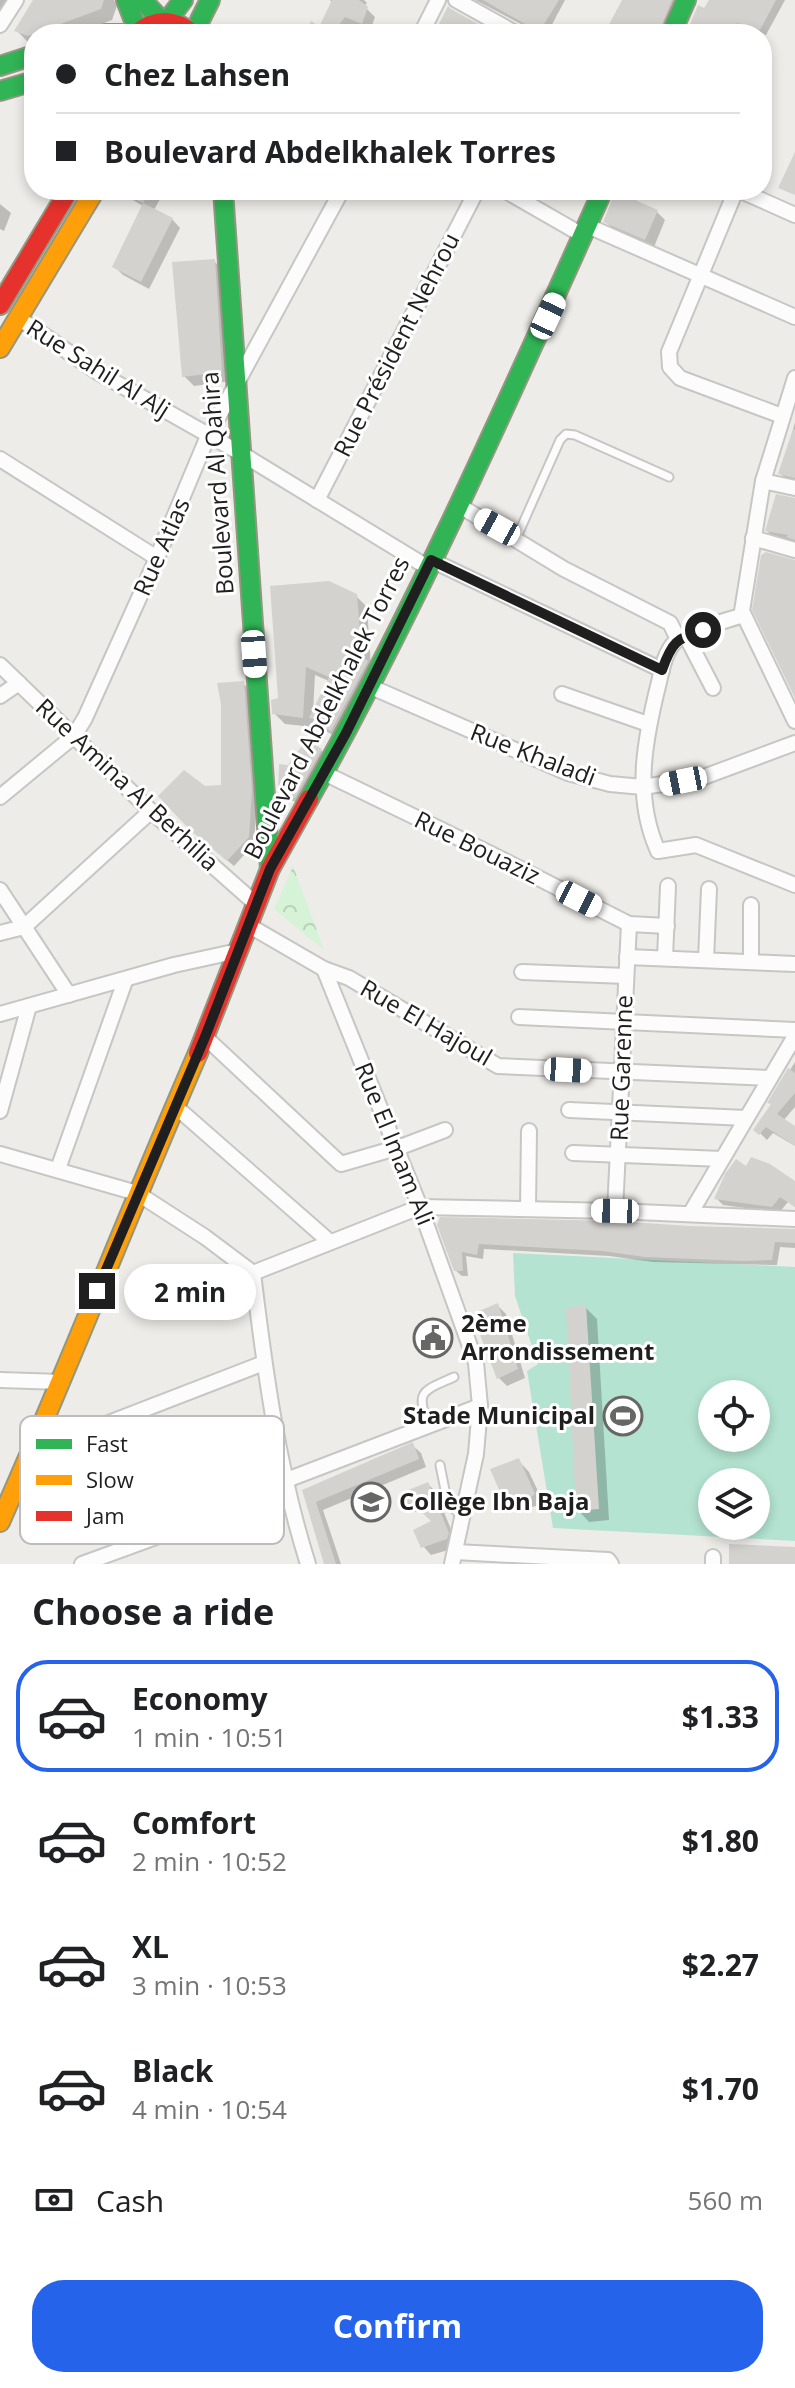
<!DOCTYPE html>
<meta charset="utf-8">
<style>
:root{--surface:#fff;--page:#f6f6f6;--text:#202124;--muted:#757577;--line:#e0e0e0;--accent:#2563eb}
body{margin:0;font-family:"Open Sans",sans-serif;background:var(--page);color:var(--text);height:100vh;display:flex;flex-direction:column;font-size:30px;white-space:nowrap}
*{box-sizing:border-box;margin:0}
p{font-size:26px;color:var(--muted)}
.icon{flex:none;width:44px;height:44px;fill:none;stroke:currentColor;stroke-width:2;stroke-linecap:round;stroke-linejoin:round}
.map{position:relative;height:1564px;overflow:hidden}
.side{display:flex;flex-direction:column;background:var(--surface);flex:1}
.side>*{flex:none}
.guide{position:absolute;left:24px;top:24px;width:748px;height:176px;border-radius:32px;box-shadow:0 4px 12px #0003;display:grid;align-content:center;height:176px;padding:0 32px;background:var(--surface)}
.tools{position:absolute;left:698px;top:1380px;display:grid;gap:16px}
.tools a{display:grid;place-items:center;width:72px;height:72px;border-radius:50%;background:var(--surface);box-shadow:0 4px 12px #0003;font-size:40px}
.end{position:absolute;width:36px;height:36px;margin:-18px;border:10px solid #1f1f1f;background:#fff;box-shadow:0 0 0 4px #fff}
.from{border-radius:50%}
.bubble{position:absolute;height:56px;border-radius:28px;background:var(--surface);box-shadow:0 4px 12px #0003;font-size:26px;font-weight:700;line-height:56px;text-align:center}
.car{position:absolute;width:24px;height:48px;margin:-24px -12px;border-radius:10px;box-shadow:0 0 6px 2px #0007;background:linear-gradient(#fff 24%,#345 0 40%,#fff 0 76%,#345 0 86%,#fff 0)}
.guide b{display:flex;align-items:center;gap:28px;height:76px;font-size:30px}
.guide b+b{border-top:2px solid var(--line)}
.guide i{width:20px;height:20px;background:var(--text)}
ul{padding:0;list-style:none}
li{display:flex;align-items:center;gap:24px;height:112px;margin:0 16px 12px;padding:0 16px;border:4px solid transparent;border-radius:32px}
li div{flex:1}
li b{display:block;font-size:30px}
li em{font-style:normal;font-weight:700}
li.current{border-color:var(--accent)}
li>.icon{width:72px;height:72px;stroke-width:1.5}
h2{padding:0 32px;font-size:36px;line-height:96px}
.pay{display:flex;align-items:center;gap:20px;height:88px;padding:0 32px;font-size:30px}
.pay p{margin-inline-start:auto}
.action{display:flex;gap:16px;margin-top:auto;padding:16px 32px}
.action a{flex:1;height:92px;border-radius:32px;background:var(--accent);color:#fff;font-size:32px;font-weight:700;line-height:92px;text-align:center}
.map>svg:first-child{display:block}
.park{fill:url(#park-crowns)}
.pitch{fill:#b4e4d1;fill-rule:evenodd}
.shadow{fill:#0003;fill-rule:evenodd}
.building{fill:#d4d2cf}
.lines{fill:none;stroke-linecap:round;stroke-linejoin:round}
.lane-casing{stroke:#c6c6c4;stroke-width:11}
.street-casing{stroke:#c6c6c4;stroke-width:18}
.fast-casing{stroke:#949780;stroke-width:22}
.slow-casing{stroke:#949780;stroke-width:22}
.jam-casing{stroke:#949780;stroke-width:22}
.lane{stroke:#fcfcfc;stroke-width:7}
.street{stroke:#fcfcfc;stroke-width:14}
.fast{stroke:#30b455;stroke-width:18}
.slow{stroke:#ff9f0a;stroke-width:18}
.jam{stroke:#e5322d;stroke-width:18}
.route{stroke:#1f1f1f;stroke-width:10}
.labels{text-anchor:middle;stroke-width:6;stroke-linejoin:round;paint-order:stroke}
.street-label{font-size:24px;fill:#1f1f1f;stroke:#fff}
.poi-label{font-size:24px;font-weight:bold;fill:#1f1f1f;stroke:#fff;text-anchor:start}
.key{fill:#fff;stroke:#bcbcbc;stroke-width:2}
.key-label{font-size:22px;fill:#1f1f1f}
</style>
<div class="map">
<svg width="795" height="1564" viewBox="0 0 795 1564">
<defs>
<pattern id="park-crowns" width="20" height="18" patternUnits="userSpaceOnUse" patternTransform="scale(2)"><rect width="20" height="18" fill="#d6f3d8"/><path d="M2 6a3 3 0 1 1 6 0M12 15a3 3 0 1 1 6 0" fill="none" stroke="#b7d0b9"/></pattern>
</defs>
<rect width="100%" height="100%" fill="#edece8"/>
<!-- park -->
<path class="park" d="M293 866 324 950 274 909Z"/>
<!-- pitch -->
<path class="pitch" d="M513 1253 795 1267V1541L553 1528 527 1371 538 1364 515 1296ZM712 1394H756V1438H712ZM712 1482H756V1526H712Z"/>
<!-- shadow -->
<g class="shadow">
<path d="M0 0H10L0 18Z"/>
<path d="M36 0H114L117 6 112 20 74 34H34V44L28 42 17 31Z"/>
<path d="M330 0H364L367 3 364 6 375 17 370 31 354 24 346 34H307L320 30 332 3Z"/>
<path d="M475 0H565L547 34H540Z"/>
<path d="M623 0H681L666 34H606Z"/>
<path d="M711 0H785L766 35 743 28 740 34H693L689 30Z"/>
<path d="M116 190H165L154 210 172 219 180 228 149 289 123 275 115 267 143 206Z"/>
<path d="M628 196 657 212 665 220 654 247 614 230 605 221Z"/>
<path d="M0 204 11 213 4 231 0 229Z"/>
<path d="M214 261 224 271 231 381 194 386 184 376Z"/>
<path d="M795 422V482L787 480 781 474Z"/>
<path d="M795 499V543L773 537 767 531Z"/>
<path d="M356 596 367 607 371 667 341 740 321 728 313 720V727L285 724 274 713 280 699ZM315 675 329 681 313 713Z"/>
<path d="M243 683 250 690 257 799 254 844 234 866 198 836 204 788 223 787Z"/>
<path d="M321 750 328 757 302 804 287 799 280 791 289 768Z"/>
<path d="M795 1062V1107L783 1121 795 1128V1146L773 1133 767 1140 756 1129 773 1105 770 1102Z"/>
<path d="M747 1168 795 1184V1207L788 1202 779 1213 723 1205 716 1198Z"/>
<path d="M439 1225 795 1230V1248L780 1247 777 1265 653 1262 609 1256 484 1249 483 1259 466 1256 468 1276H462L455 1270Z"/>
<path d="M498 1306 506 1314 525 1378 507 1386 499 1378Z"/>
<path d="M585 1307 597 1319 609 1520 589 1522 578 1510Z"/>
<path d="M412 1445 421 1453 426 1467 323 1510 341 1564H326L304 1491Z"/>
<path d="M518 1460 529 1472 545 1506 540 1510 536 1506 518 1511 506 1500Z"/>
<path d="M428 1484 436 1492 456 1542 455 1548 431 1555 423 1546 434 1522 422 1511 415 1512 407 1504 408 1493Z"/>
</g>
<!-- building -->
<g class="building">
<path d="M33 0H104L101 9 28 36 14 31Z"/>
<path d="M332 0H359L368 7 362 24 345 17 336 29 337 34H305L311 21 319 27Z"/>
<path d="M483 0H559L539 32Z"/>
<path d="M622 0H672L658 34H604Z"/>
<path d="M709 0H776L760 30 737 23 732 34H694L687 31 698 5 704 8Z"/>
<path d="M448 6 451 9 496 34H434Z"/>
<path d="M795 152V195L778 188Z"/>
<path d="M118 190H150L143 203Z"/>
<path d="M615 192 629 194 628 197 658 210 645 240 603 222Z"/>
<path d="M143 203 173 218 141 282 112 267Z"/>
<path d="M215 259 222 372 182 377 172 262Z"/>
<path d="M793 429 795 430V478L778 474Z"/>
<path d="M776 494 795 498V540L786 537 788 535 765 531Z"/>
<path d="M766 552 795 560V698L752 610 761 555Z"/>
<path d="M329 581 357 594 362 657 368 661 331 731 318 724 321 720 309 718 329 677 306 667 303 718 272 714 271 700 278 698 270 586Z"/>
<path d="M244 681 252 791 249 837 227 861 189 829 158 796 184 770 205 786 221 785V704L217 683Z"/>
<path d="M306 740 322 749 295 798 278 792 279 764 288 765Z"/>
<path d="M788 1068 795 1073V1093L777 1114 795 1126V1146L766 1127 759 1135 753 1130 771 1104 767 1103Z"/>
<path d="M751 1157 770 1164 795 1181V1207L780 1197 772 1207 714 1199 725 1174 736 1159 746 1166Z"/>
<path d="M440 1217 615 1221 690 1226 795 1229V1243L775 1242 772 1260 743 1261 645 1257 602 1251 479 1244 477 1255 462 1252 463 1271H454L437 1225Z"/>
<path d="M498 1303 518 1369 497 1379 472 1314Z"/>
<path d="M586 1305 599 1509 576 1511 566 1308Z"/>
<path d="M413 1442 419 1459 316 1502 336 1564H324L302 1490Z"/>
<path d="M519 1458 535 1494 527 1500 524 1496 504 1501 490 1469Z"/>
<path d="M428 1482 449 1533 447 1539 421 1548 413 1530 431 1521 412 1503 405 1504 406 1491Z"/>
<path d="M729 1544 795 1547V1564H729Z"/>
</g>
<g class="lines">
<!-- lane casing -->
<g class="lane-casing">
<g id="lane">
<path d="M516 539 560 440 566 434 575 435 669 477"/>
<path d="M429 1425C414 1390 424 1391 454 1377"/>
<path d="M440 1465 447 1500 461 1517"/>
</g>
</g>
<!-- street casing -->
<g class="street-casing">
<g id="street">
<path d="M456 0 517 34"/>
<path d="M0 25 16 0"/>
<path d="M421 34 438 0"/>
<path d="M504 190 584 236"/>
<path d="M736 190 669 352 670 367 680 378 782 416"/>
<path d="M739 190 795 215"/>
<path d="M588 226 795 317"/>
<path d="M17 317 99 373 242 454 427 567"/>
<path d="M795 378 763 481 742 611 795 721"/>
<path d="M0 459 157 558"/>
<path d="M763 481 795 488"/>
<path d="M317 500 477 190"/>
<path d="M460 506 564 569 670 623 678 639"/>
<path d="M753 538 795 550"/>
<path d="M431 560 662 670"/>
<path d="M743 615C726 621 686 631 675 642 665 652 662 669 659 682 645 738 633 796 658 851L696 845 795 885"/>
<path d="M686 636 713 688"/>
<path d="M0 665 151 811 256 904"/>
<path d="M369 686 568 773 610 784 643 787 701 778 795 743"/>
<path d="M562 694 648 724"/>
<path d="M0 696 19 683"/>
<path d="M324 773 479 848 629 924 667 926"/>
<path d="M0 797 74 736 85 718 157 558 208 436 342 190"/>
<path d="M0 890 69 995"/>
<path d="M751 905V961"/>
<path d="M248 925 324 969 349 978 498 1066 770 1078"/>
<path d="M0 933 24 927 151 811"/>
<path d="M627 957 795 964"/>
<path d="M665 958 668 886"/>
<path d="M706 960 709 889"/>
<path d="M324 969 420 1207 476 1363 480 1406 476 1454 452 1564"/>
<path d="M522 972 626 976"/>
<path d="M0 1014 174 965 238 951"/>
<path d="M519 1017 795 1030"/>
<path d="M205 1037 341 1164 403 1146 445 1130"/>
<path d="M176 1107 330 1242"/>
<path d="M569 1110 746 1118"/>
<path d="M0 1111 29 1006"/>
<path d="M573 1153 722 1159"/>
<path d="M0 1154 137 1193 205 1237 253 1273"/>
<path d="M58 1169 125 981"/>
<path d="M528 1209 529 1131"/>
<path d="M615 1211 629 924"/>
<path d="M690 1214 795 1036"/>
<path d="M253 1273 420 1207 615 1211 795 1219"/>
<path d="M253 1273C265 1372 278 1469 308 1564"/>
<path d="M0 1380 62 1382"/>
<path d="M31 1453 264 1363"/>
<path d="M455 1552 608 1560 611 1564"/>
<path d="M82 1564 167 1533 284 1481 480 1406"/>
<path d="M713 1564V1557"/>
</g>
</g>
<!-- fast casing -->
<g class="fast-casing">
<g id="fast">
<path d="M126 0 138 31"/>
<path d="M142 0 161 20"/>
<path d="M168 20 183 0"/>
<path d="M197 34 200 20 210 0"/>
<path d="M671 34 686 0"/>
<path d="M0 66 34 55"/>
<path d="M0 91 34 81"/>
<path d="M223 190 270 869"/>
<path d="M309 799C419 602 510 396 603 190"/>
</g>
</g>
<!-- slow casing -->
<g class="slow-casing">
<g id="slow">
<path d="M105 34H127"/>
<path d="M0 348 95 190"/>
<path d="M0 1522C69 1367 130 1209 198 1053"/>
</g>
</g>
<!-- jam casing -->
<g class="jam-casing">
<g id="jam">
<path d="M136 34C155 18 174 18 193 34"/>
<path d="M0 305 69 190"/>
<path d="M198 1053 270 869 309 799"/>
</g>
</g>
<!-- lane -->
<use href="#lane" class="lane"/>
<!-- street -->
<use href="#street" class="street"/>
<!-- fast -->
<use href="#fast" class="fast"/>
<!-- slow -->
<use href="#slow" class="slow"/>
<!-- jam -->
<use href="#jam" class="jam"/>
</g>
<g class="lines">
<!-- route -->
<path class="route" d="M97 1291 205 1037 270 869 346 733 431 560 662 670C672 642 676 639 703 630"/>
</g>
<!-- icons -->
<defs>
<g id="civic-ring" transform="scale(2)"><circle r="9.5" fill="#fff" stroke="#676765" stroke-width="1.5"/><path d="M-.6-6.5H3V-4.5H.6V-3L4-1V1h2V6H-6V1h2V-1L-.6-3ZM-1.2 2.5V6h2.4V2.5Z" fill="#676765"/></g>
<g id="stadium-ring" transform="scale(2)"><circle r="9.5" fill="#fff" stroke="#676765" stroke-width="1.5"/><path d="M0-5a6.5 5 0 1 0 0 10a6.5 5 0 1 0 0-10ZM-3.5-1.8h7v3.6h-7Z" fill="#676765"/></g>
<g id="school-ring" transform="scale(2)"><circle r="9.5" fill="#fff" stroke="#676765" stroke-width="1.5"/><path d="M0-5L7-2L0 1L-7-2ZM-4 1L0 2.5L4 1V4Q0 6-4 4Z" fill="#676765"/></g>
</defs>
<g fill-rule="evenodd">
<use href="#civic-ring" x="433" y="1338"/>
<use href="#stadium-ring" x="623" y="1416"/>
<use href="#school-ring" x="371" y="1502"/>
</g>
<g class="labels">
<!-- street labels -->
<g class="street-label">
<text transform="translate(397 345) rotate(-63)" y="8">Rue Président Nehrou</text>
<text transform="translate(98 369) rotate(32)" y="8">Rue Sahil Al Alj</text>
<text transform="translate(218 483) rotate(-94)" y="8">Boulevard Al Qahira</text>
<text transform="translate(162 547) rotate(-66)" y="8">Rue Atlas</text>
<text transform="translate(327 708) rotate(-63)" y="8">Boulevard Abdelkhalek Torres</text>
<text transform="translate(533 755) rotate(21)" y="8">Rue Khaladi</text>
<text transform="translate(127 785) rotate(43)" y="8">Rue Amina Al Berhilia</text>
<text transform="translate(477 848) rotate(26)" y="8">Rue Bouaziz</text>
<text transform="translate(426 1023) rotate(30)" y="8">Rue El Hajoul</text>
<text transform="translate(622 1068) rotate(-88)" y="8">Rue Garenne</text>
<text transform="translate(394 1144) rotate(68)" y="8">Rue El Imam Ali</text>
</g>
<!-- poi labels -->
<g class="poi-label">
<text x="461" y="1332">2ème<tspan x="461" dy="28">Arrondissement</tspan></text>
<text x="595" y="1424" text-anchor="end">Stade Municipal</text>
<text x="399" y="1510">Collège Ibn Baja</text>
</g>
</g>
<!-- legend -->
<rect x="20" y="1416" width="264" height="128" rx="12" class="key"/>
<rect x="36" y="1439" width="36" height="10" fill="#30b455"/>
<rect x="36" y="1475" width="36" height="10" fill="#ff9f0a"/>
<rect x="36" y="1511" width="36" height="10" fill="#e5322d"/>
<g class="key-label">
<text x="86" y="1452">Fast</text>
<text x="86" y="1488">Slow</text>
<text x="86" y="1524">Jam</text>
</g>
</svg>
<div class="tools">
<a><svg class="icon" aria-label="locate" viewBox="0 0 24 24"><circle cx="12" cy="12" r="6"/><path d="M12 2v4M12 18v4M2 12h4M18 12h4"/></svg></a>
<a><svg class="icon" aria-label="layers" viewBox="0 0 24 24"><path d="M12 4l9 5-9 5-9-5zM3 14l9 5 9-5"/></svg></a>
</div>
<i class="end from" style="left:703px;top:630px"></i>
<i class="end" style="left:97px;top:1291px"></i>
<div class="bubble" style="left:124px;top:1264px;width:132px">2 min</div>
<i class="car" style="left:548px;top:316px;rotate:25deg"></i>
<i class="car" style="left:497px;top:527px;rotate:299deg"></i>
<i class="car" style="left:254px;top:654px;rotate:176deg"></i>
<i class="car" style="left:683px;top:781px;rotate:259deg"></i>
<i class="car" style="left:579px;top:899px;rotate:117deg"></i>
<i class="car" style="left:568px;top:1070px;rotate:93deg"></i>
<i class="car" style="left:615px;top:1211px;rotate:271deg"></i>
<div class="guide">
<b><i class="from"></i>Chez Lahsen</b>
<b><i></i>Boulevard Abdelkhalek Torres</b>
</div>
</div>
<section class="side">
<h2>Choose a ride</h2>
<ul>
<li class="current"><svg class="icon" aria-label="car" viewBox="0 0 24 24"><path d="M5 17H2v-5l4-1 3-4h7l3 4 3 1v5h-3M9 17h6M6 11h13"/><circle cx="7" cy="17" r="2"/><circle cx="17" cy="17" r="2"/></svg><div><b>Economy</b><p>1 min · 10:51</p></div><em>$1.33</em></li>
<li><svg class="icon" aria-label="car" viewBox="0 0 24 24"><path d="M5 17H2v-5l4-1 3-4h7l3 4 3 1v5h-3M9 17h6M6 11h13"/><circle cx="7" cy="17" r="2"/><circle cx="17" cy="17" r="2"/></svg><div><b>Comfort</b><p>2 min · 10:52</p></div><em>$1.80</em></li>
<li><svg class="icon" aria-label="car" viewBox="0 0 24 24"><path d="M5 17H2v-5l4-1 3-4h7l3 4 3 1v5h-3M9 17h6M6 11h13"/><circle cx="7" cy="17" r="2"/><circle cx="17" cy="17" r="2"/></svg><div><b>XL</b><p>3 min · 10:53</p></div><em>$2.27</em></li>
<li><svg class="icon" aria-label="car" viewBox="0 0 24 24"><path d="M5 17H2v-5l4-1 3-4h7l3 4 3 1v5h-3M9 17h6M6 11h13"/><circle cx="7" cy="17" r="2"/><circle cx="17" cy="17" r="2"/></svg><div><b>Black</b><p>4 min · 10:54</p></div><em>$1.70</em></li>
</ul>
<div class="pay"><svg class="icon" aria-label="cash" viewBox="0 0 24 24"><path d="M3 7h18v10H3z"/><circle cx="12" cy="12" r="2"/></svg>Cash<p>560 m</p></div>
<div class="action"><a>Confirm</a></div>
</section>
